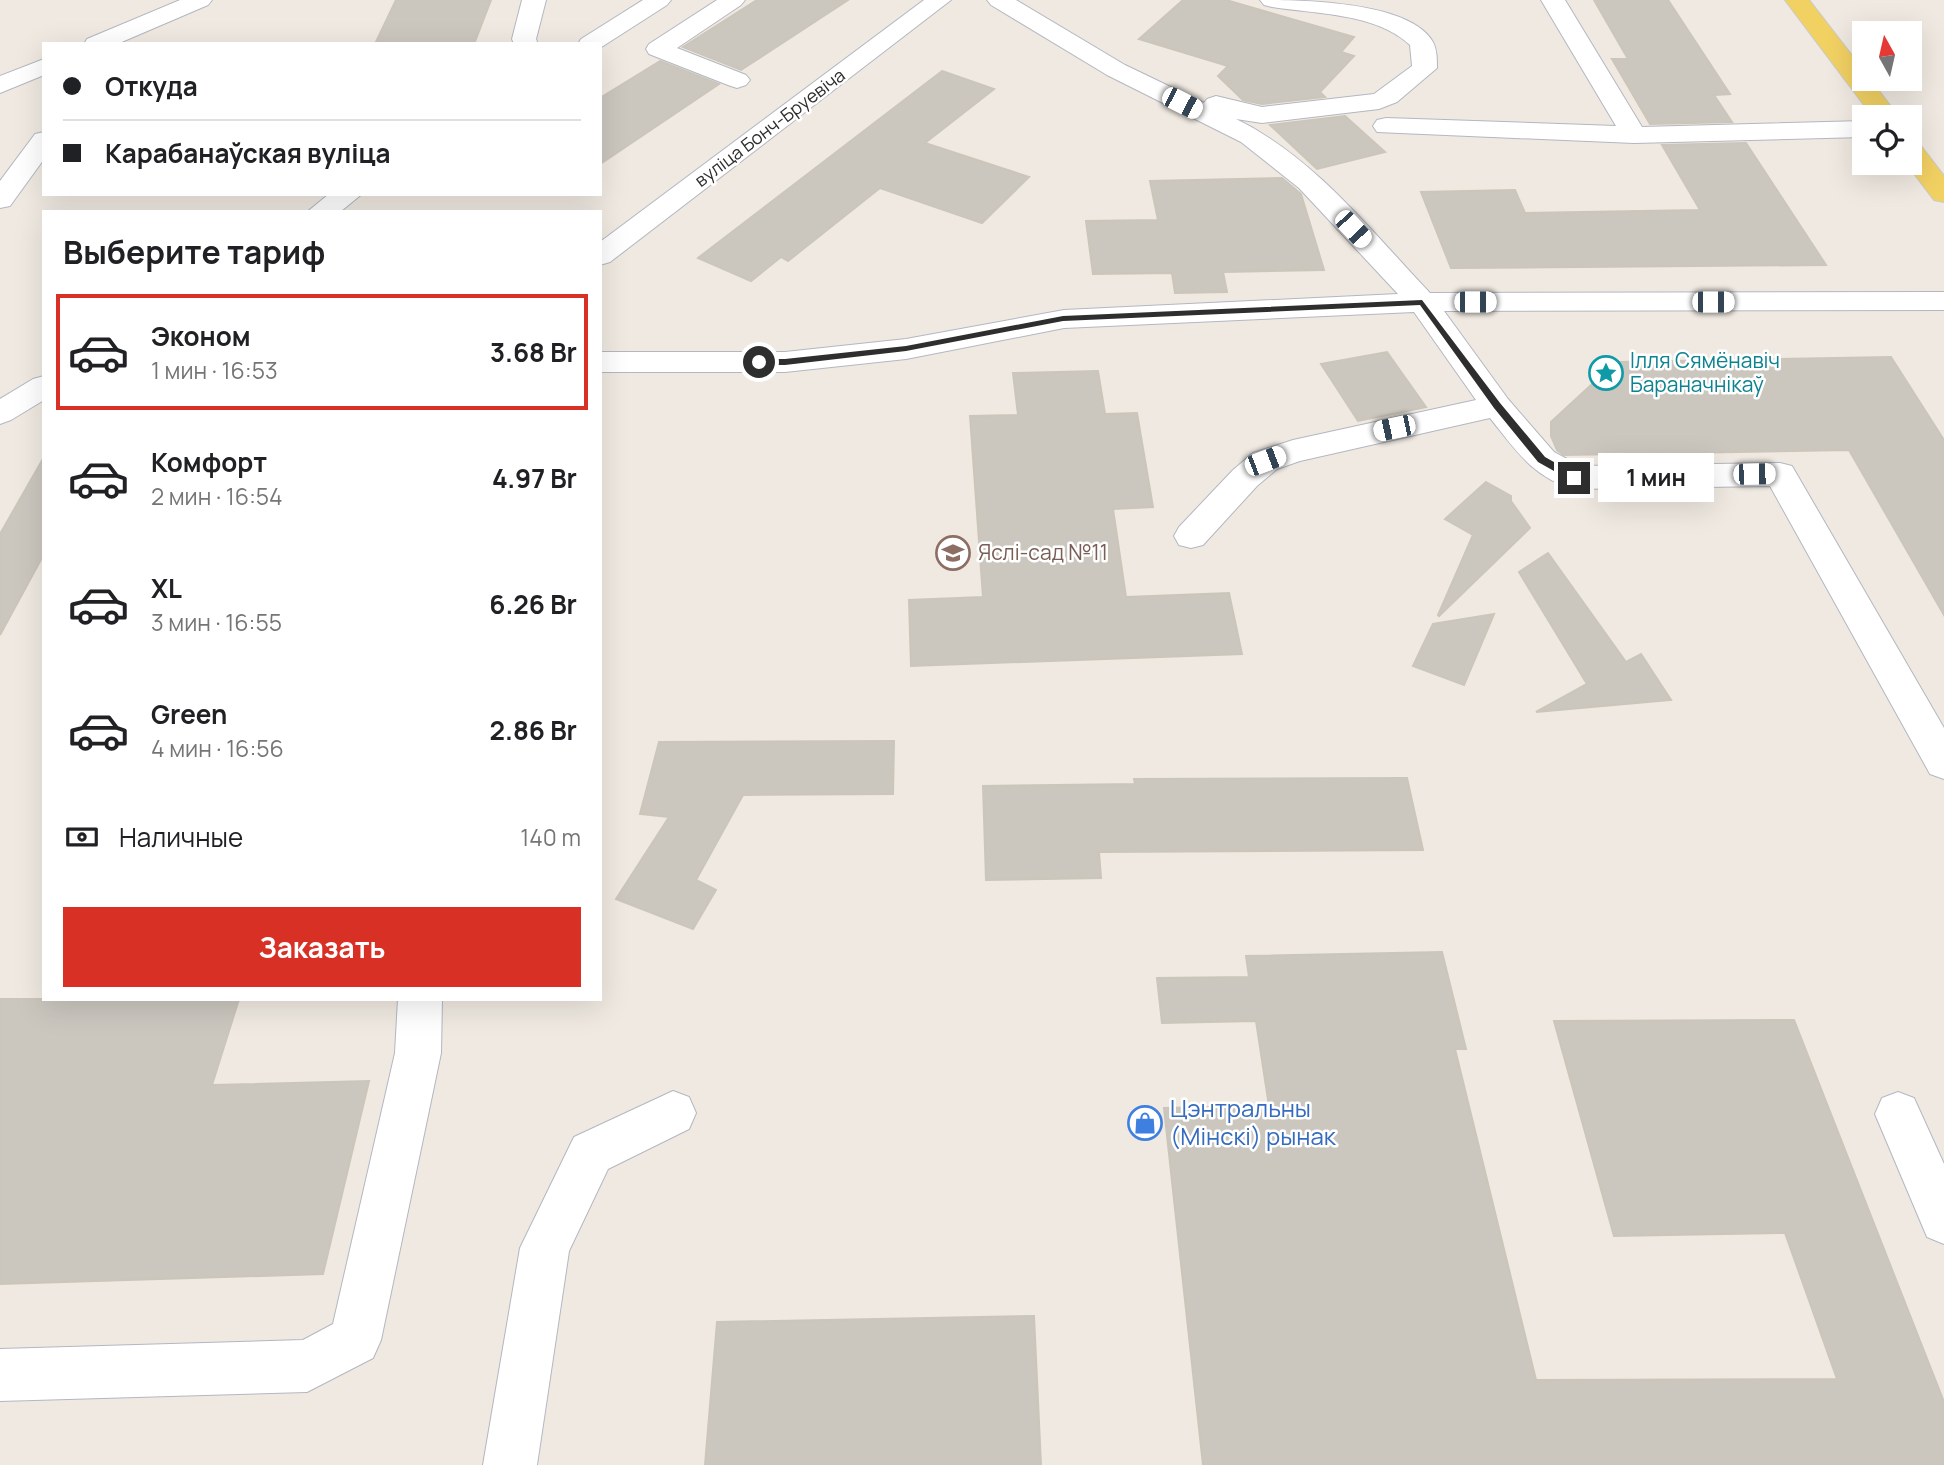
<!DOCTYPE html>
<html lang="ru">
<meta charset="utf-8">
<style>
:root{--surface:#fff;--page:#f6f6f6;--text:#202124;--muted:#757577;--line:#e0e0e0;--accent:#d93025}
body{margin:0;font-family:Manrope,sans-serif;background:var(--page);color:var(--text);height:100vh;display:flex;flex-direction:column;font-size:26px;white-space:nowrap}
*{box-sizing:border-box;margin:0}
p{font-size:23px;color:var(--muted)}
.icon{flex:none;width:38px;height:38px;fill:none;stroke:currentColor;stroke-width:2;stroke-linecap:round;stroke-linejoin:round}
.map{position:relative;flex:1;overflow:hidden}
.drawer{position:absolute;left:42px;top:210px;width:560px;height:791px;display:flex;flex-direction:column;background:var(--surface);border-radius:0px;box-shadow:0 7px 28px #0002}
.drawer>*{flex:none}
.hud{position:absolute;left:42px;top:42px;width:560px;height:154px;border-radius:0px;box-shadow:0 7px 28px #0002;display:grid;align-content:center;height:154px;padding:0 21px;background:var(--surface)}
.needle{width:46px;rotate:352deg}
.tools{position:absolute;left:1852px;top:21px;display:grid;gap:14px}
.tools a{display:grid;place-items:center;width:70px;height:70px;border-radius:0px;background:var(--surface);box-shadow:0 7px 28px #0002;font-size:35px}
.end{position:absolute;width:32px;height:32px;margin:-16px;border:9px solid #2e2e2e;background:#fff;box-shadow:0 0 0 4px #fff}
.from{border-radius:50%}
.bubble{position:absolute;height:49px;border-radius:0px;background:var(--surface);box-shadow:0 7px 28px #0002;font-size:23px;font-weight:700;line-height:49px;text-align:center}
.car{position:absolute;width:21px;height:42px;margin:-21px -10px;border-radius:9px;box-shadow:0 0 5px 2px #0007;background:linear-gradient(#fff 24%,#345 0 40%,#fff 0 76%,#345 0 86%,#fff 0)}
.hud b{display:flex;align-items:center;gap:24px;height:66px;font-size:26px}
.hud b+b{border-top:2px solid var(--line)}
.hud i{width:18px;height:18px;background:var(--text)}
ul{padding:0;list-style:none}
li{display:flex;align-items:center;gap:21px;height:116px;margin:0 14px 10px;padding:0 7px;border:4px solid transparent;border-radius:0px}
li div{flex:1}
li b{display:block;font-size:26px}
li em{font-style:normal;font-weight:700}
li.active{border-color:var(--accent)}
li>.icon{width:63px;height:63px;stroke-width:1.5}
h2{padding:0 21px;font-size:32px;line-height:84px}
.pay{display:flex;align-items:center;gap:18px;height:77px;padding:0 21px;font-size:26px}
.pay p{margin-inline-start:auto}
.cta{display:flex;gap:14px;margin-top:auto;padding:14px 21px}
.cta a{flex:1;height:80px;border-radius:0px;background:var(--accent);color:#fff;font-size:28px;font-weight:700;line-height:80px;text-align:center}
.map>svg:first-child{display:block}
.building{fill:#cbc7bf;stroke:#cbc5ba;stroke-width:2}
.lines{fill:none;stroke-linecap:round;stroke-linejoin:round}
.minor-casing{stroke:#b4b7c1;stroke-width:2}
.major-casing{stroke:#c9c9c9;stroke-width:2}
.minor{fill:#fff;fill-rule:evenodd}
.major{fill:#f2d163;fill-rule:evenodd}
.route{fill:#2e2e2e}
.labels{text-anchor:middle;stroke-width:5;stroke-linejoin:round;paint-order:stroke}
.far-street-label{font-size:18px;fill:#2e2e2e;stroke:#fff}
.culture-label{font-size:21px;fill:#0d838f;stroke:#fff;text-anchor:start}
.education-label{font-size:21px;fill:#785e54;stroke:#fff;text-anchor:start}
.near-shop-label{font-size:24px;fill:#366cbe;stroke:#fff;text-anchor:start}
</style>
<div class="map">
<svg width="1944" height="1465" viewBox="0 0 1944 1465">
<rect width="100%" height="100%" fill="#efe9e1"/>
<!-- building -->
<g class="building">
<path d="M396 0H491L474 44H375Z"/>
<path d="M757 0H848L741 70 683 47Z"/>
<path d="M1183 0H1226L1354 37 1341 52 1354 56 1320 92 1325 97 1262 104 1243 100 1218 76 1228 66 1139 39Z"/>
<path d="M1594 0H1668L1730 94 1714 95 1732 122 1650 124 1612 59H1628Z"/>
<path d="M660 61 719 84 600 164V98Z"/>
<path d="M942 71 994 89 925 143 1029 177 982 223 880 188 788 261 781 257 751 281 698 258Z"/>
<path d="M1345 116 1385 152 1317 169 1270 125Z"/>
<path d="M1746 143 1826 265 1451 268 1421 192 1515 190 1525 213 1700 210 1662 145Z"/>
<path d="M1282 178 1301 194 1324 270 1223 272 1227 292 1175 293 1172 273 1093 274 1086 221 1158 220 1150 181Z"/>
<path d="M1387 352 1426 407 1358 421 1321 364Z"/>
<path d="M1891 357 1944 440V615L1849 450 1564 455 1557 450 1551 436V422L1616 362Z"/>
<path d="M1098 371 1105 414 1137 413 1153 507 1113 509 1126 597 1229 593 1242 654 911 666 909 600 983 597 970 416 1018 415 1013 373Z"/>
<path d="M44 457V554L0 635V534Z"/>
<path d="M1486 482 1511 496V501L1530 528 1439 616 1438 615 1473 535 1445 519Z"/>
<path d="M1548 553 1626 662 1641 654 1671 700 1536 712 1587 684 1519 572Z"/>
<path d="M1494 614 1464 685 1413 666 1433 624Z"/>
<path d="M894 741 893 794 743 795 696 880 716 890 693 929 616 899 669 817 640 814 659 742Z"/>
<path d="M1407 778 1423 850 1099 852 1101 878 986 880 983 786 1135 784 1134 779Z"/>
<path d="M1442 952 1466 1049H1455L1536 1380 1837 1379 1785 1233 1614 1236 1554 1021 1794 1020 1944 1402V1465H1203L1164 1108 1269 1106 1256 1021 1162 1023 1157 978 1249 977 1246 956Z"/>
<path d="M0 999H239L212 1085 369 1081 323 1274 0 1284Z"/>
<path d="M1034 1316 1041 1465H705L717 1322Z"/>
</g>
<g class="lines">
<!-- minor casing -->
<g class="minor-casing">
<g id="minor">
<path d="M180 0H212L208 5 117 44H84L87 39Z"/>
<path d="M522 0H546L536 39 538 44H514L512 39Z"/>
<path d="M643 0H671L667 5 600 48V44H578L581 39Z"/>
<path d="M717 0H745L741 5 677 48 746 75 750 80 746 85 737 88 728 85 649 54 646 49 649 44Z"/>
<path d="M924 0H951L610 262 600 265V242Z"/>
<path d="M987 0H1016L1125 65 1204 103 1207 99 1216 96 1262 107 1374 94 1412 66 1410 45C1376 13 1316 14 1272 7L1264 5 1260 0C1301 0 1410 1 1433 42 1437 50 1437 59 1437 68L1397 102 1379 109 1262 123 1236 119C1314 157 1371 231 1430 293L1944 292V310L1444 311 1508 399 1554 452 1580 466 1780 463 1792 466 1944 728V779L1930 774 1770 486 1574 489C1533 478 1515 449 1490 418L1300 461 1277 469 1257 486 1203 545 1191 548 1179 545 1174 536 1179 527 1233 470 1253 453 1293 440 1476 400 1414 312 1064 328 906 359 785 372H600V352H785L906 339 1064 310 1398 294 1299 188 1241 142 1107 75 991 5Z"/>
<path d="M1541 0H1565L1642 127 1864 121V137L1634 143 1377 132 1373 126 1377 120 1386 118 1616 126Z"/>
<path d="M44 59V75L0 93V76Z"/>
<path d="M44 132V159L10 206 0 208V181L35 134Z"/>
<path d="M329 194H362L340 212H307Z"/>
<path d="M44 376V400L11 420 0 424V399L33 379Z"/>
<path d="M398 999H442L441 1053 381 1340 373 1358 307 1392 0 1401V1349L303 1340 333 1324 395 1053Z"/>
<path d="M673 1091 689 1097 696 1113 689 1129 608 1169 569 1251 537 1465H483L520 1248 574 1137Z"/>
<path d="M1898 1092 1914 1098 1944 1164V1244L1927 1237 1875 1114 1882 1098Z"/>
</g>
</g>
<!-- major casing -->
<g class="major-casing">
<g id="major">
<path d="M1785 0H1809L1864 71V79H1870L1899 117H1873Z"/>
<path d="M1909 140 1918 142 1944 176V202L1934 200 1906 163H1909Z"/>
</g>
</g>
<!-- minor -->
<use href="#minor" class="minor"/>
<!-- major -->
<use href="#major" class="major"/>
</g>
<!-- route -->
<path class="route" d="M1422 300 1500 403 1545 457 1577 475V480H1570L1538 462 1494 408 1420 305 1063 321 906 351 785 365H759L754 362 759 359H785L906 346 1063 316Z"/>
<!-- icons -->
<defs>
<g id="sight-ring" transform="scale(1.75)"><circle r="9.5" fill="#fff" stroke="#0f9aa8" stroke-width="1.5"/><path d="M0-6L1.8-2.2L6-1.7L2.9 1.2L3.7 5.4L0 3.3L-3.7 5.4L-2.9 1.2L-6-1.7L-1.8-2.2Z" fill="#0f9aa8"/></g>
<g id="school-ring" transform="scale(1.75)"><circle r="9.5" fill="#fff" stroke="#8d6e63" stroke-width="1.5"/><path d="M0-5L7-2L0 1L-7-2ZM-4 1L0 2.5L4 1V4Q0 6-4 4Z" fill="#8d6e63"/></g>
<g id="shop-ring" transform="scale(1.75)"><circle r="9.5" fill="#fff" stroke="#3f7fe0" stroke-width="1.5"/><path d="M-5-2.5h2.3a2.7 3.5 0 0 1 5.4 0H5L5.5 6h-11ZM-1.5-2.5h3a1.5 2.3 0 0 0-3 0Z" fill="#3f7fe0"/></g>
</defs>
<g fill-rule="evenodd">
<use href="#sight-ring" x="1606" y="373"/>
<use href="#school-ring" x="953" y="553"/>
<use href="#shop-ring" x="1145" y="1123"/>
</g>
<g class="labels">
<!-- far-street labels -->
<g class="far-street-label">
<text transform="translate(770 128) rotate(-37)" y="6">вуліца Бонч-Бруевіча</text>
</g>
<!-- culture labels -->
<g class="culture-label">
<text x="1630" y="368">Ілля Сямёнавіч<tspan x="1630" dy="24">Бараначнікаў</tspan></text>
</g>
<!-- education labels -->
<g class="education-label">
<text x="978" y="560">Яслі-сад №11</text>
</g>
<!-- near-shop labels -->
<g class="near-shop-label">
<text x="1170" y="1117">Цэнтральны<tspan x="1170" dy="28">(Мінскі) рынак</tspan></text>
</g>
</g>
</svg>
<div class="tools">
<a><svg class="needle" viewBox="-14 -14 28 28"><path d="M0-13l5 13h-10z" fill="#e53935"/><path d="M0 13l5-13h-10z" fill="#757577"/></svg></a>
<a><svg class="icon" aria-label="locate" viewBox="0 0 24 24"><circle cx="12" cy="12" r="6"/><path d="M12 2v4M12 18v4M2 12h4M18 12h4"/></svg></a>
</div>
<i class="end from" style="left:759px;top:362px"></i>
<i class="end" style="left:1574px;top:478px"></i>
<div class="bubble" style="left:1598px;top:453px;width:116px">1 мин</div>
<i class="car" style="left:1182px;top:103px;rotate:117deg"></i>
<i class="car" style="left:1353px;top:229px;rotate:137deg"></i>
<i class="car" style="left:1475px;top:302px;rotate:90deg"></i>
<i class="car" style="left:1713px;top:302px;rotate:90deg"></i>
<i class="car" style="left:1394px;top:428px;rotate:258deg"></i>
<i class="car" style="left:1265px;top:461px;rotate:69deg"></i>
<i class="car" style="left:1754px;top:474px;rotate:89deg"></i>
<div class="hud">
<b><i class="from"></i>Откуда</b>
<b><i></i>Карабанаўская вуліца</b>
</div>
<section class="drawer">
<h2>Выберите тариф</h2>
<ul>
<li class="active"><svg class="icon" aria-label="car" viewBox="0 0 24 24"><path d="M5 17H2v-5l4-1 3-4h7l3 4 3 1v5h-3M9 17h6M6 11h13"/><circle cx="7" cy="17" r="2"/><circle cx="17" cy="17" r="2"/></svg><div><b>Эконом</b><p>1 мин · 16:53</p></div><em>3.68 Br</em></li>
<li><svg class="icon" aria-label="car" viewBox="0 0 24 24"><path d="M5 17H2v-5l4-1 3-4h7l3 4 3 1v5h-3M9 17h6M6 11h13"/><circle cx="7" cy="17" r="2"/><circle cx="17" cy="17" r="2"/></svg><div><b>Комфорт</b><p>2 мин · 16:54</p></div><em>4.97 Br</em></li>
<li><svg class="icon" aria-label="car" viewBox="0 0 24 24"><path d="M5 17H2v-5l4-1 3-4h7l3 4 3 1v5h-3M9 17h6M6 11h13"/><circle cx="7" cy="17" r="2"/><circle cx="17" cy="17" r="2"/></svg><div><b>XL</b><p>3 мин · 16:55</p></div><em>6.26 Br</em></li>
<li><svg class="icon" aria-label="car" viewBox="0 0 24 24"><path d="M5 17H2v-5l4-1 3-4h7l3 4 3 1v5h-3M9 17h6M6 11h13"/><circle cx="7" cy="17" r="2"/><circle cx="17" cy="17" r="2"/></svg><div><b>Green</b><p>4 мин · 16:56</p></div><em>2.86 Br</em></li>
</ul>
<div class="pay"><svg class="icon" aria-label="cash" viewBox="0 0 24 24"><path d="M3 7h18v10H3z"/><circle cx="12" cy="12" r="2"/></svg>Наличные<p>140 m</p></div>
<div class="cta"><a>Заказать</a></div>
</section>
</div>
